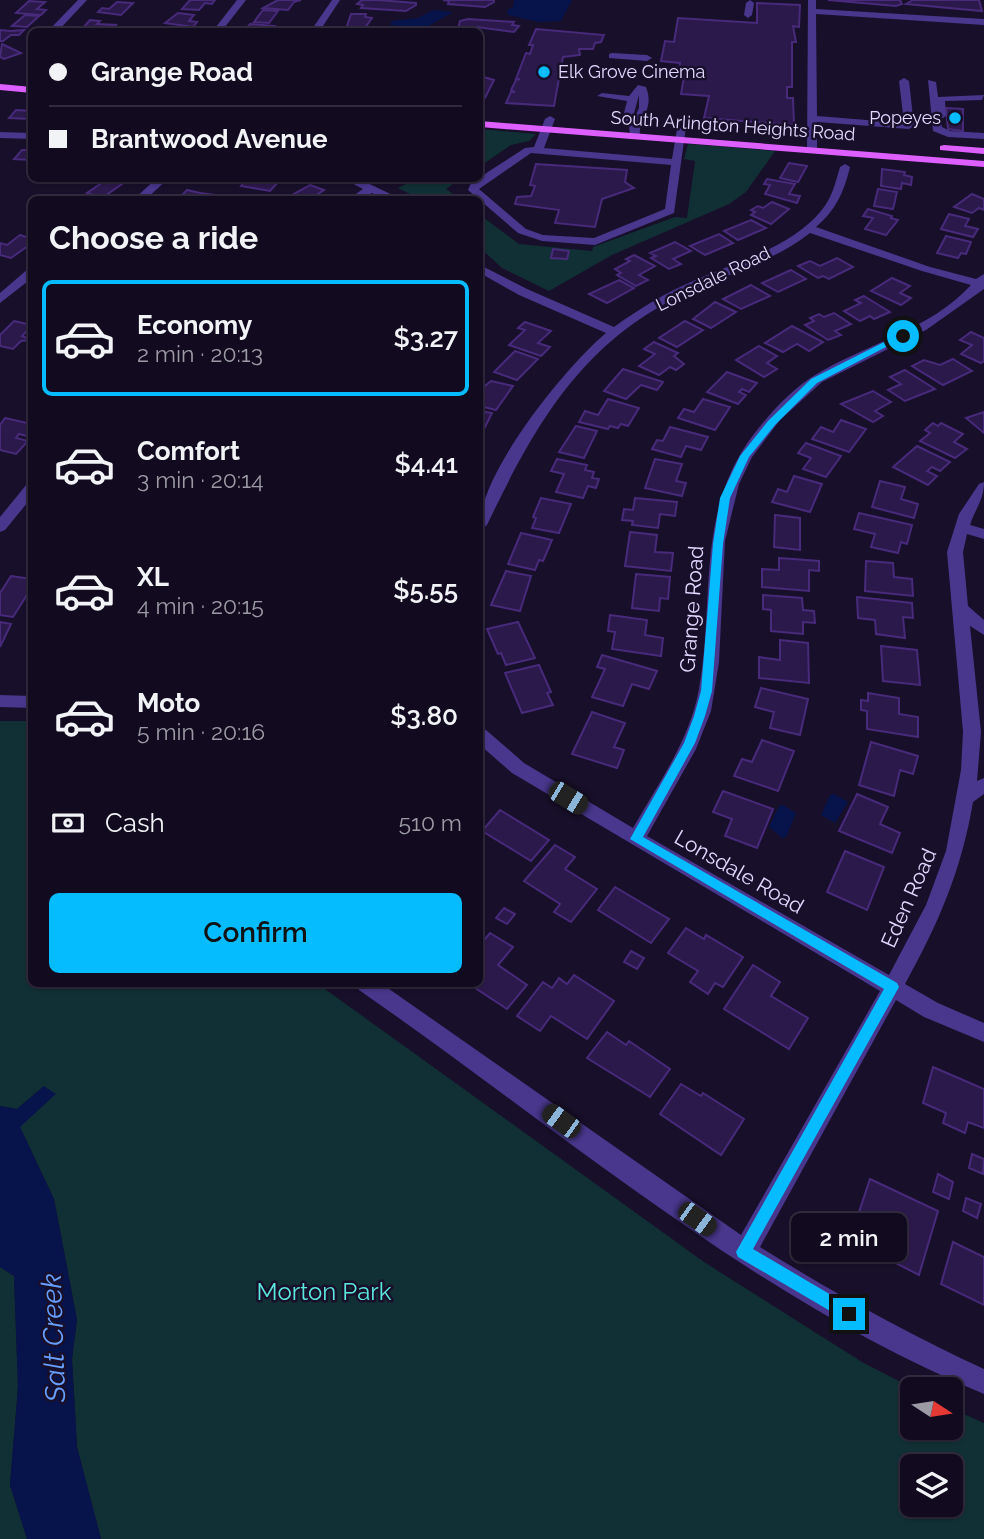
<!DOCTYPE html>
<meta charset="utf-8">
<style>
:root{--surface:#120b20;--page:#1f192d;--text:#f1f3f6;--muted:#9c9ba5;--line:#312b3e;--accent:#04bcff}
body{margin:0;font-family:Raleway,sans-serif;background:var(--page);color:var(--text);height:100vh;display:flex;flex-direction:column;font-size:26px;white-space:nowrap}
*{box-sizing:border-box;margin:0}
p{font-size:23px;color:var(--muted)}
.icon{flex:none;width:38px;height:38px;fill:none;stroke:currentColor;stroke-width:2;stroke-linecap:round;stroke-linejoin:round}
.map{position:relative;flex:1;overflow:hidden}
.drawer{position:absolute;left:28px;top:196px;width:455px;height:791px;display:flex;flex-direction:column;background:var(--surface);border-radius:10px;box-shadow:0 2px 5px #0004,0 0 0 2px var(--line)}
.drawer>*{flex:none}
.guide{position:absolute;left:28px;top:28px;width:455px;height:154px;border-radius:10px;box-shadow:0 2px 5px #0004,0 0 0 2px var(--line);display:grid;align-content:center;height:154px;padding:0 21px;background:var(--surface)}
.needle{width:46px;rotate:102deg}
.tools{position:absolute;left:900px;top:1377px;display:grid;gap:14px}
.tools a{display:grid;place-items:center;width:63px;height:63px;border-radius:10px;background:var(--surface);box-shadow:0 2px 5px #0004,0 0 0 2px var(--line);font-size:35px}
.end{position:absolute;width:32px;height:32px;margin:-16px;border:9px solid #04bcff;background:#111;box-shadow:0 0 0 4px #111}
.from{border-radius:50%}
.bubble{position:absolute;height:49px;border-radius:10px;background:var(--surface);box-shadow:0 2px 5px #0004,0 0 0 2px var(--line);font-size:23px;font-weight:600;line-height:49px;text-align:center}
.car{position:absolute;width:21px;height:42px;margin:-21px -10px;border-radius:9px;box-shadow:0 0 5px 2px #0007;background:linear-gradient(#222 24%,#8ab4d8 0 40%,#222 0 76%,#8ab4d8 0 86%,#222 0)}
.guide b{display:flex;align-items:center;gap:24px;height:66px;font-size:26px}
.guide b+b{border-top:2px solid var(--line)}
.guide i{width:18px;height:18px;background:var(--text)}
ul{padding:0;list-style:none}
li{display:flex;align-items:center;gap:21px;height:116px;margin:0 14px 10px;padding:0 7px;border:4px solid transparent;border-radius:10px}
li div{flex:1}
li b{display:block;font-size:26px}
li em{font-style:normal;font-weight:600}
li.on{border-color:var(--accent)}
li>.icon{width:63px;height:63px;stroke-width:1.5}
h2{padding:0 21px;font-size:32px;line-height:84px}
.pay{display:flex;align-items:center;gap:18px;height:77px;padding:0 21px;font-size:26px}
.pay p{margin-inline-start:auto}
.action{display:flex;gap:14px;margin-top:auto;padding:14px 21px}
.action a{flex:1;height:80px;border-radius:10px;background:var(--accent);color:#111;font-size:28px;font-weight:600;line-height:80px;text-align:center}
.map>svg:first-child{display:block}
.green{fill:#113035;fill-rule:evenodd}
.water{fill:#07144b}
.building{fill:#2c194c;stroke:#472a7a;stroke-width:2}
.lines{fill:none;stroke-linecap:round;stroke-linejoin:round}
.minor{fill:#48378c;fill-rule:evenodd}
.major{fill:#de5fff;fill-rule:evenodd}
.route{fill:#04bcff}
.poi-dot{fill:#04bcff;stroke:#180f2a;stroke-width:2.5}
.labels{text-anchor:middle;stroke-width:5;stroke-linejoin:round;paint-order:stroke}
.far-poi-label{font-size:18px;fill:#e3d8ff;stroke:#180f2a;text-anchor:start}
.far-street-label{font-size:18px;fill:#e3d8ff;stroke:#180f2a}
.street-label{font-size:21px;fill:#e3d8ff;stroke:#180f2a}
.near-park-label{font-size:24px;fill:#5be8dc;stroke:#180f2a}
.near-water-label{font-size:28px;font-style:italic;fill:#669fff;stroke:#180f2a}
</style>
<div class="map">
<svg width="984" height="1539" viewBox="0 0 984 1539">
<rect width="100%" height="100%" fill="#180f2a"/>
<!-- green -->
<g class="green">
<path d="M480 129 536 134 529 141 511 145 480 166Z"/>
<path d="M688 144 775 151 746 192 729 204 612 255 549 291 502 268 480 248V215L519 244 592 251 593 247 675 217 687 218 695 161 684 159Z"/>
<path d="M416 179H460L446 189 460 199H420L398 188Z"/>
<path d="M0 721H31L32 984H318L704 1262 862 1362 914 1389 912 1390V1428H950V1408L984 1423V1539H101L77 1447 72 1359 77 1320 54 1199 20 1127 44 1086 17 1109 0 1106ZM912 1466H950V1505H912Z"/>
<path d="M0 1267 14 1276 18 1387 10 1485 27 1539H0Z"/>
</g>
<!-- water -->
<g class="water">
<path d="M514 0H572L561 21 538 22 508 15 507 10 513 7Z"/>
<path d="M433 10 453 12 425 28 390 25 392 21 418 18Z"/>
<path d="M834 794 848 802 835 823 821 815 830 795Z"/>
<path d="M783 805 796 813 786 837 782 838 769 827 779 806Z"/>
<path d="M44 1086 56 1094 20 1127 54 1199 77 1320 72 1359 77 1447 101 1539H27L10 1485 18 1387 14 1276 0 1267V1106L17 1109Z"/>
</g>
<!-- building -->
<g class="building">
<path d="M190 0H215L212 4 205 3 199 10 182 9Z"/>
<path d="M278 0H301L294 2 288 10 263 8Z"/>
<path d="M378 0 416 3V5L406 11 361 8 363 5 357 4 362 0Z"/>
<path d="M443 0H494V2L485 7 448 4 449 1Z"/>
<path d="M828 0H900L902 4 896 6Z"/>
<path d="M913 0H979L982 11 906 4Z"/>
<path d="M29 1 45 2 37 9 46 10 41 15 16 13Z"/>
<path d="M117 2 133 3 121 15 98 12 102 8 109 9Z"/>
<path d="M757 3 800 5 799 27 793 26 796 42H792V87H787V98H793L794 125 704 118 709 96 681 94 685 71H679L680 63 661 61 665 41 674 42 678 18 757 23Z"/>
<path d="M263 10 278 11 269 23 254 22Z"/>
<path d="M178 13 194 15 189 21 197 22 193 27 165 23Z"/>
<path d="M351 14H366L365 17 372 18 362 32H340L346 29Z"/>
<path d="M25 15 39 16 27 27 12 26Z"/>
<path d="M468 19 514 22 512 25 519 26 514 32 477 27 475 32H457L460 21Z"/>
<path d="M90 20 100 21 97 24 116 25 111 32 81 30Z"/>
<path d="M250 24 275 26 273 29 287 30 252 32 254 29 247 28Z"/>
<path d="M536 29 604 35 601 42 595 43 593 49H579L580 55 563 57 554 106 506 103 511 92H515L511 90 516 80 520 79H516L526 53 530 54 533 45H529Z"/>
<path d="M0 30 11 31 24 30 19 35H11L3 41H0Z"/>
<path d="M2 44 21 53 4 59 0 57Z"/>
<path d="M480 76 494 80 485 98H480Z"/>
<path d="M946 108 963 109V131L948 129Z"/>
<path d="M16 110 32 111V119L9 118Z"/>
<path d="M22 150H32V160L14 159Z"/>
<path d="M789 163 807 166 798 182 780 178Z"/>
<path d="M536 164 627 170 625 182 634 188 602 199 595 227 555 223 559 210 515 204 517 197 531 196 535 186 530 185Z"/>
<path d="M882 169 905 172 904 175 912 177 911 185 902 183 901 189 881 186Z"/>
<path d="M109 178 125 182 102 198 87 193Z"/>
<path d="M242 178H266L279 181 270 191 241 186 244 182H239Z"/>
<path d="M767 179 795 184 789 194 800 196 797 203 765 194 770 185 764 184Z"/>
<path d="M310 185 324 190 309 200 285 199Z"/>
<path d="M878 189 897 192 893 209 874 206Z"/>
<path d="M187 190 200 193 216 195 212 200 180 197Z"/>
<path d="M972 194 984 199V210L979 208 972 213 954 207Z"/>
<path d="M772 202 789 209 771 224 751 215 755 212 751 210 758 206 763 208Z"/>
<path d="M868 209 892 216 891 218 898 220 886 235 865 229 873 218 863 216Z"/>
<path d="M949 214 969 219 965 226 978 229 973 237 941 229Z"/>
<path d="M751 220 766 228 738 240 724 231Z"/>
<path d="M719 234 733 243 705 255 690 246Z"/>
<path d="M20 235 32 239V243L11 258 0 255V243L7 245Z"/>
<path d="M946 236 971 242 966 254 961 253 958 258 937 253Z"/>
<path d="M675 242 691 251 673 259 681 264 669 269 651 258 656 256 650 253Z"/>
<path d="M553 249 569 251 567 259 551 258Z"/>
<path d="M634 255 655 266 639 275 648 280 636 286 617 275 621 273 615 269 630 261 626 259Z"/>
<path d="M837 258 853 267 829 279 823 276 818 278 798 266 810 261 820 266Z"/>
<path d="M791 270 806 279 778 292 762 283Z"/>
<path d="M892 278 910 286 900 293 911 298 901 305 871 291Z"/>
<path d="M619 280 634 288 607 303 589 294Z"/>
<path d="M751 285 770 296 741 309 723 299Z"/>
<path d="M864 296 890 312 874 319 870 316 860 321 844 311 861 303 855 300Z"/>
<path d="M715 302 736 312 711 328 693 319Z"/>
<path d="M834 313 851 324 835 331 841 335 828 340 805 325 814 321 810 318 819 314 824 317Z"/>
<path d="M14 321 32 325 22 336 32 340 21 341 13 349 0 346V335Z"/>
<path d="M685 321 703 330 677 347 659 338Z"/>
<path d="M525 322 551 331 538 343 550 347 541 356 509 345 525 330 518 328Z"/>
<path d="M792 326 823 342 809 351 797 344 783 352 765 343Z"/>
<path d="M971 332 984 338V361L981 363 961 354 972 345 960 340Z"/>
<path d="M654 342 678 353 674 356 684 364 676 370 670 367 659 375 639 366 655 354 644 349Z"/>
<path d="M759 346 777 356 767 363 777 369 764 377 736 360Z"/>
<path d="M515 351 538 359 517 380 494 372Z"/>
<path d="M953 359 972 371 943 385 912 366 924 360 940 365Z"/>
<path d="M623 369 663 382 657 390 641 385 626 399 604 391Z"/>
<path d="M905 370 935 389 905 401 888 390 901 384 890 377Z"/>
<path d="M727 372 757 383 749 392 742 389 739 392 746 395 738 404 707 392Z"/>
<path d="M491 381 513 386 496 410 480 406V390Z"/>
<path d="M873 391 891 402 875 411 883 416 873 422 841 404Z"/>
<path d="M608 399 639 408 628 426 621 424 618 428 610 426 608 429 579 422 585 411 598 415Z"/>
<path d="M703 399 730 407 715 430 678 418 684 409 694 412Z"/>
<path d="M480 411 492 413 480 437Z"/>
<path d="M984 412V433L966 418Z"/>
<path d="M5 418 32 424 30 437 19 434 16 438 28 441 16 454 0 450V425Z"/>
<path d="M841 420 866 429 849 452 812 439 821 427 833 432Z"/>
<path d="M933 423 938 426 941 423 963 434 954 442 967 449 955 458 920 441 930 433 925 430Z"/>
<path d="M576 426 597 431 584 458 559 452Z"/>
<path d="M670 427 708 437 701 450 686 446 681 457 652 449 657 440 663 441Z"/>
<path d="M806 443 841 456 826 477 803 469 811 458 798 453Z"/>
<path d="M917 446 950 462 940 471 932 467 927 471 937 476 928 485 893 467Z"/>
<path d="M557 459 587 465 585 470 594 472 592 478 599 479 596 488 588 486 583 498 556 492 564 474 551 471Z"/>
<path d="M655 459 682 464 676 481 686 483 682 496 645 488Z"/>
<path d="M794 476 822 484 810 512 772 502 778 489 787 492Z"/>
<path d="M880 481 905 487 901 499 918 504 914 518 872 507Z"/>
<path d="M541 498 571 504 559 533 532 528 536 518 533 517Z"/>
<path d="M635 498 677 502 675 516 660 514 658 528 632 525 633 521 622 520 624 509 633 510Z"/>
<path d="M859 513 912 525 907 544 901 542 898 553 871 547 875 534 854 529Z"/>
<path d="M775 515 800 518V550L774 547Z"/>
<path d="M630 532 657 535 655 552 673 553 671 571 625 566Z"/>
<path d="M521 533 552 540 543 561 539 560 535 570 508 564Z"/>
<path d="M779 558 819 561V571L809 570V591L762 587V569L779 570Z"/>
<path d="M866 561 893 563 894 577 912 579 913 596 865 591Z"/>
<path d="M506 571 531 576 520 611 491 605Z"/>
<path d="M636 574 670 577 668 599 660 598 659 611 632 608Z"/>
<path d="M11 576 32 579V587L13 617 0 615V593Z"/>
<path d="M763 595 802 598 803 610 814 611 815 623 803 622V634L771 631V610L763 609Z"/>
<path d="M857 597 912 603 913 618 903 617 905 638 876 634 875 620 858 618Z"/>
<path d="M610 615 647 620 645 635 663 638 661 656 612 649 615 632 608 631Z"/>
<path d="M0 622 11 624 0 647Z"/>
<path d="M518 622 535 658 506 665 501 653 498 654 487 629Z"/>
<path d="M780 640 808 643 809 683 759 678V657L780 660Z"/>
<path d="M881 646 917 650 920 685 883 681Z"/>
<path d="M602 655 657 671 649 689 632 684 623 706 592 697 605 669 597 667Z"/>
<path d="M539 665 551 692 547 693 553 705 522 713 505 673Z"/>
<path d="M761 688 808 699 800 735 770 728 774 712 755 707Z"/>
<path d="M868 693 899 698V714L918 717V737L867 729V711L861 710V700L868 701Z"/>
<path d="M592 712 625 723 614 747 624 750 617 768 572 754Z"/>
<path d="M762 740 794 751 778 791 734 776 742 759 752 762Z"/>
<path d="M871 742 918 756 913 774 900 770 894 796 859 785Z"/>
<path d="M723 791 773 809 757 848 725 836 732 819 713 812Z"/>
<path d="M857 794 888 807 880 824 900 833 892 853 839 831Z"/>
<path d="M500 810 549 840 531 861 482 831Z"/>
<path d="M555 845 575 857 565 869 597 889 571 922 554 912 560 904 524 881Z"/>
<path d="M845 851 884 867 867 910 827 892Z"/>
<path d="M615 887 669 919 651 943 598 910Z"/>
<path d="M504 908 515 914 507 924 496 918Z"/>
<path d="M686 928 704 939 706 935 743 957 723 987 715 983 708 994 690 982 698 971 668 953Z"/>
<path d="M490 933 513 947 498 965 527 985 507 1009 469 984H480V945Z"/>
<path d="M631 951 644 958 637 969 624 962Z"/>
<path d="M753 965 780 982 771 996 808 1018 789 1049 724 1009Z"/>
<path d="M574 975 614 1001 587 1039 551 1016 540 1031 517 1016 543 982 552 988 559 978 567 984Z"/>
<path d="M607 1032 626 1045 629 1041 670 1069 650 1097 587 1058Z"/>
<path d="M933 1067 984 1089V1128L968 1122 965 1133 943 1123 946 1113 923 1103Z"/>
<path d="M681 1084 701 1096 703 1093 744 1119 721 1155 660 1114Z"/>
<path d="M972 1154 984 1159 983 1174 969 1168Z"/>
<path d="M938 1174 953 1182 949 1199 933 1192Z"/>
<path d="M870 1179 938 1211 919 1275 882 1256 889 1233 857 1218Z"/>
<path d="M966 1198 981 1204 977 1218 963 1211Z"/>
<path d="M953 1242 984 1257V1305L941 1284Z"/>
</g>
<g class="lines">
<!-- minor -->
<g class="minor">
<path d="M78 0H87L57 32H47Z"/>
<path d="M237 0H246L221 32H212Z"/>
<path d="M332 0H340L319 32H310Z"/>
<path d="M750 0 754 3 752 15 748 18 744 15 746 3Z"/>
<path d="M808 0H816V9L984 19V25L816 14 817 116 904 123 899 81 904 78 909 81 914 126 909 129 817 122V150L812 153 807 150Z"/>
<path d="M612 53 647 55 652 58 647 61 609 58V54Z"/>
<path d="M928 80 936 82 938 97 984 95 982 100 945 101 946 116 941 119 942 127 950 131 984 133V139L948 137 933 131Z"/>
<path d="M638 85 646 87C655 110 638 117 640 136L635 139 630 136 629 126 623 117 627 101 597 96 602 93 629 96ZM639 95V108L634 119 633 117Z"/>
<path d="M550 116 555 119 544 148 672 159 677 129 686 127 674 213 595 245 542 241 518 233 468 190 471 183 525 148 534 147 545 119ZM531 153 671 165 665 209 594 238 543 235 526 229 479 189Z"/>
<path d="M0 132 32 133V139L0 138Z"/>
<path d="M845 164 850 167C844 192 836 210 816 227L930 267 976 279 984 274V289L926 330 822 382 780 420 752 457 739 484 725 541 719 662 711 711 696 749 647 836 889 975 926 905 946 851 961 770 963 732 947 552 959 514 979 484 984 482C984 500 975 509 970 525L984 529V539L967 534 963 552 968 606 984 620V635L970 626 981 732 977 781 984 778V794L973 802C961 872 939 922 905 984L938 1003 984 1023V1042L924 1017 896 1000 760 1247C832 1292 906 1333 984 1369V1394C754 1299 562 1131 359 990L356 984H382L741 1235 880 991 512 773 480 745V729L486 730 524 763 633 828C658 784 690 740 699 689 715 601 695 510 754 434 771 412 792 389 815 375 866 344 930 330 971 285L922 271 810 233C773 262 724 275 682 295 580 344 534 427 487 525L480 530C475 478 566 366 606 333L519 295 480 273V265L527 289 614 327C639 309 665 293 693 281 736 262 790 248 821 211 832 198 835 184 840 167Z"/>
<path d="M157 178H169L145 200H133Z"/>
<path d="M342 178H357L403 200H388L372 193 361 200H347L363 189Z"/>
<path d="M28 269H32V278L0 303V293Z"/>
<path d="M32 483V497L5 530 0 532V517L27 484Z"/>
<path d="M0 695 32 696V708L0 707Z"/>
</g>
<!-- major -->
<g class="major">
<path d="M0 84 32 87V93L0 90Z"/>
<path d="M480 121 984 161V167L480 127Z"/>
<path d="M944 145 984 148V154L940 150V146Z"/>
</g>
</g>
<!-- route -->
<path class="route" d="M900 334 907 336 817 383 775 425 749 457 730 498 723 544 712 691 705 716 695 743 643 837 897 983 899 987 753 1249 855 1309V1320L849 1322 738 1257 736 1252 884 989 630 839 684 743 694 716 701 691 713 544 720 498 740 456 768 421 811 379Z"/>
<!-- markers -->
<g class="poi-dot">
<circle cx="544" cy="72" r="7"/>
<circle cx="955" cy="118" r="7"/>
</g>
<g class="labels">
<!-- far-poi labels -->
<g class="far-poi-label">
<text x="558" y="78">Elk Grove Cinema</text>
<text x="941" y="124" text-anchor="end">Popeyes</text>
</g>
<!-- far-street labels -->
<g class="far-street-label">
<text transform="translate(733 126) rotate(4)" y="6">South Arlington Heights Road</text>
<text transform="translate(713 279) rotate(-26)" y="6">Lonsdale Road</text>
</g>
<!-- street labels -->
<g class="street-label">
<text transform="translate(692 609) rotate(-86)" y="7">Grange Road</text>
<text transform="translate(739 872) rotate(30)" y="7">Lonsdale Road</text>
<text transform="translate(909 898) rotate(-66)" y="7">Eden Road</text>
</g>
<!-- near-park labels -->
<g class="near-park-label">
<text x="324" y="1300">Morton Park</text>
</g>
<!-- near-water labels -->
<g class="near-water-label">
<text transform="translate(53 1338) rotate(-92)" y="10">Salt Creek</text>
</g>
</g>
</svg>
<div class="tools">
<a><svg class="needle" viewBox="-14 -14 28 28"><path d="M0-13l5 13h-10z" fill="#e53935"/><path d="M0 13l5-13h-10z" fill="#9c9ba5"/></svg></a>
<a><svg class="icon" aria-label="layers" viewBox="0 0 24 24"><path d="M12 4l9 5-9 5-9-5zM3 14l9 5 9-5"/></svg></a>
</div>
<i class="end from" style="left:903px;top:336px"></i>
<i class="end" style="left:849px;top:1314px"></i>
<div class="bubble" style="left:791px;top:1213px;width:116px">2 min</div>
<i class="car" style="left:568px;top:798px;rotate:121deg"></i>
<i class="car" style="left:561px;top:1121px;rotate:306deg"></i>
<i class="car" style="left:697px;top:1219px;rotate:126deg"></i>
<div class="guide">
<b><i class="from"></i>Grange Road</b>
<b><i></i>Brantwood Avenue</b>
</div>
<section class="drawer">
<h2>Choose a ride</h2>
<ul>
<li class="on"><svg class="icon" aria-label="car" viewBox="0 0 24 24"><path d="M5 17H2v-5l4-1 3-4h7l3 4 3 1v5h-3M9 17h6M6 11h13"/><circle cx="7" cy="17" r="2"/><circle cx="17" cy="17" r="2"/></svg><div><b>Economy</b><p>2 min · 20:13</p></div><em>$3.27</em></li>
<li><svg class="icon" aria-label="car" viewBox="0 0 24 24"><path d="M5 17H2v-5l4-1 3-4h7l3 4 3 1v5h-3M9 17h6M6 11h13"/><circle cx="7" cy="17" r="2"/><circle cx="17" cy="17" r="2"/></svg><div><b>Comfort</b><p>3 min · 20:14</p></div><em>$4.41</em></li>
<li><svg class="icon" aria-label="car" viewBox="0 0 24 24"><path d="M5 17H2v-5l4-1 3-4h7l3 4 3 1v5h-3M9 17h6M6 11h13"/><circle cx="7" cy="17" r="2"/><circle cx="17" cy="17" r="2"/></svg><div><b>XL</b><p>4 min · 20:15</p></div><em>$5.55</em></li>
<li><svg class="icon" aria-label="car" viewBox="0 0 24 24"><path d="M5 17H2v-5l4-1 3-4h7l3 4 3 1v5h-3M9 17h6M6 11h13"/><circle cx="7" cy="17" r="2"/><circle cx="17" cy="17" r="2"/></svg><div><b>Moto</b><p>5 min · 20:16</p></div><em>$3.80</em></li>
</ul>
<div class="pay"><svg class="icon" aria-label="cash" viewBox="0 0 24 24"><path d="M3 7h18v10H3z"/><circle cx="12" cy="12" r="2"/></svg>Cash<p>510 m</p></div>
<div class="action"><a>Confirm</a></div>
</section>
</div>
